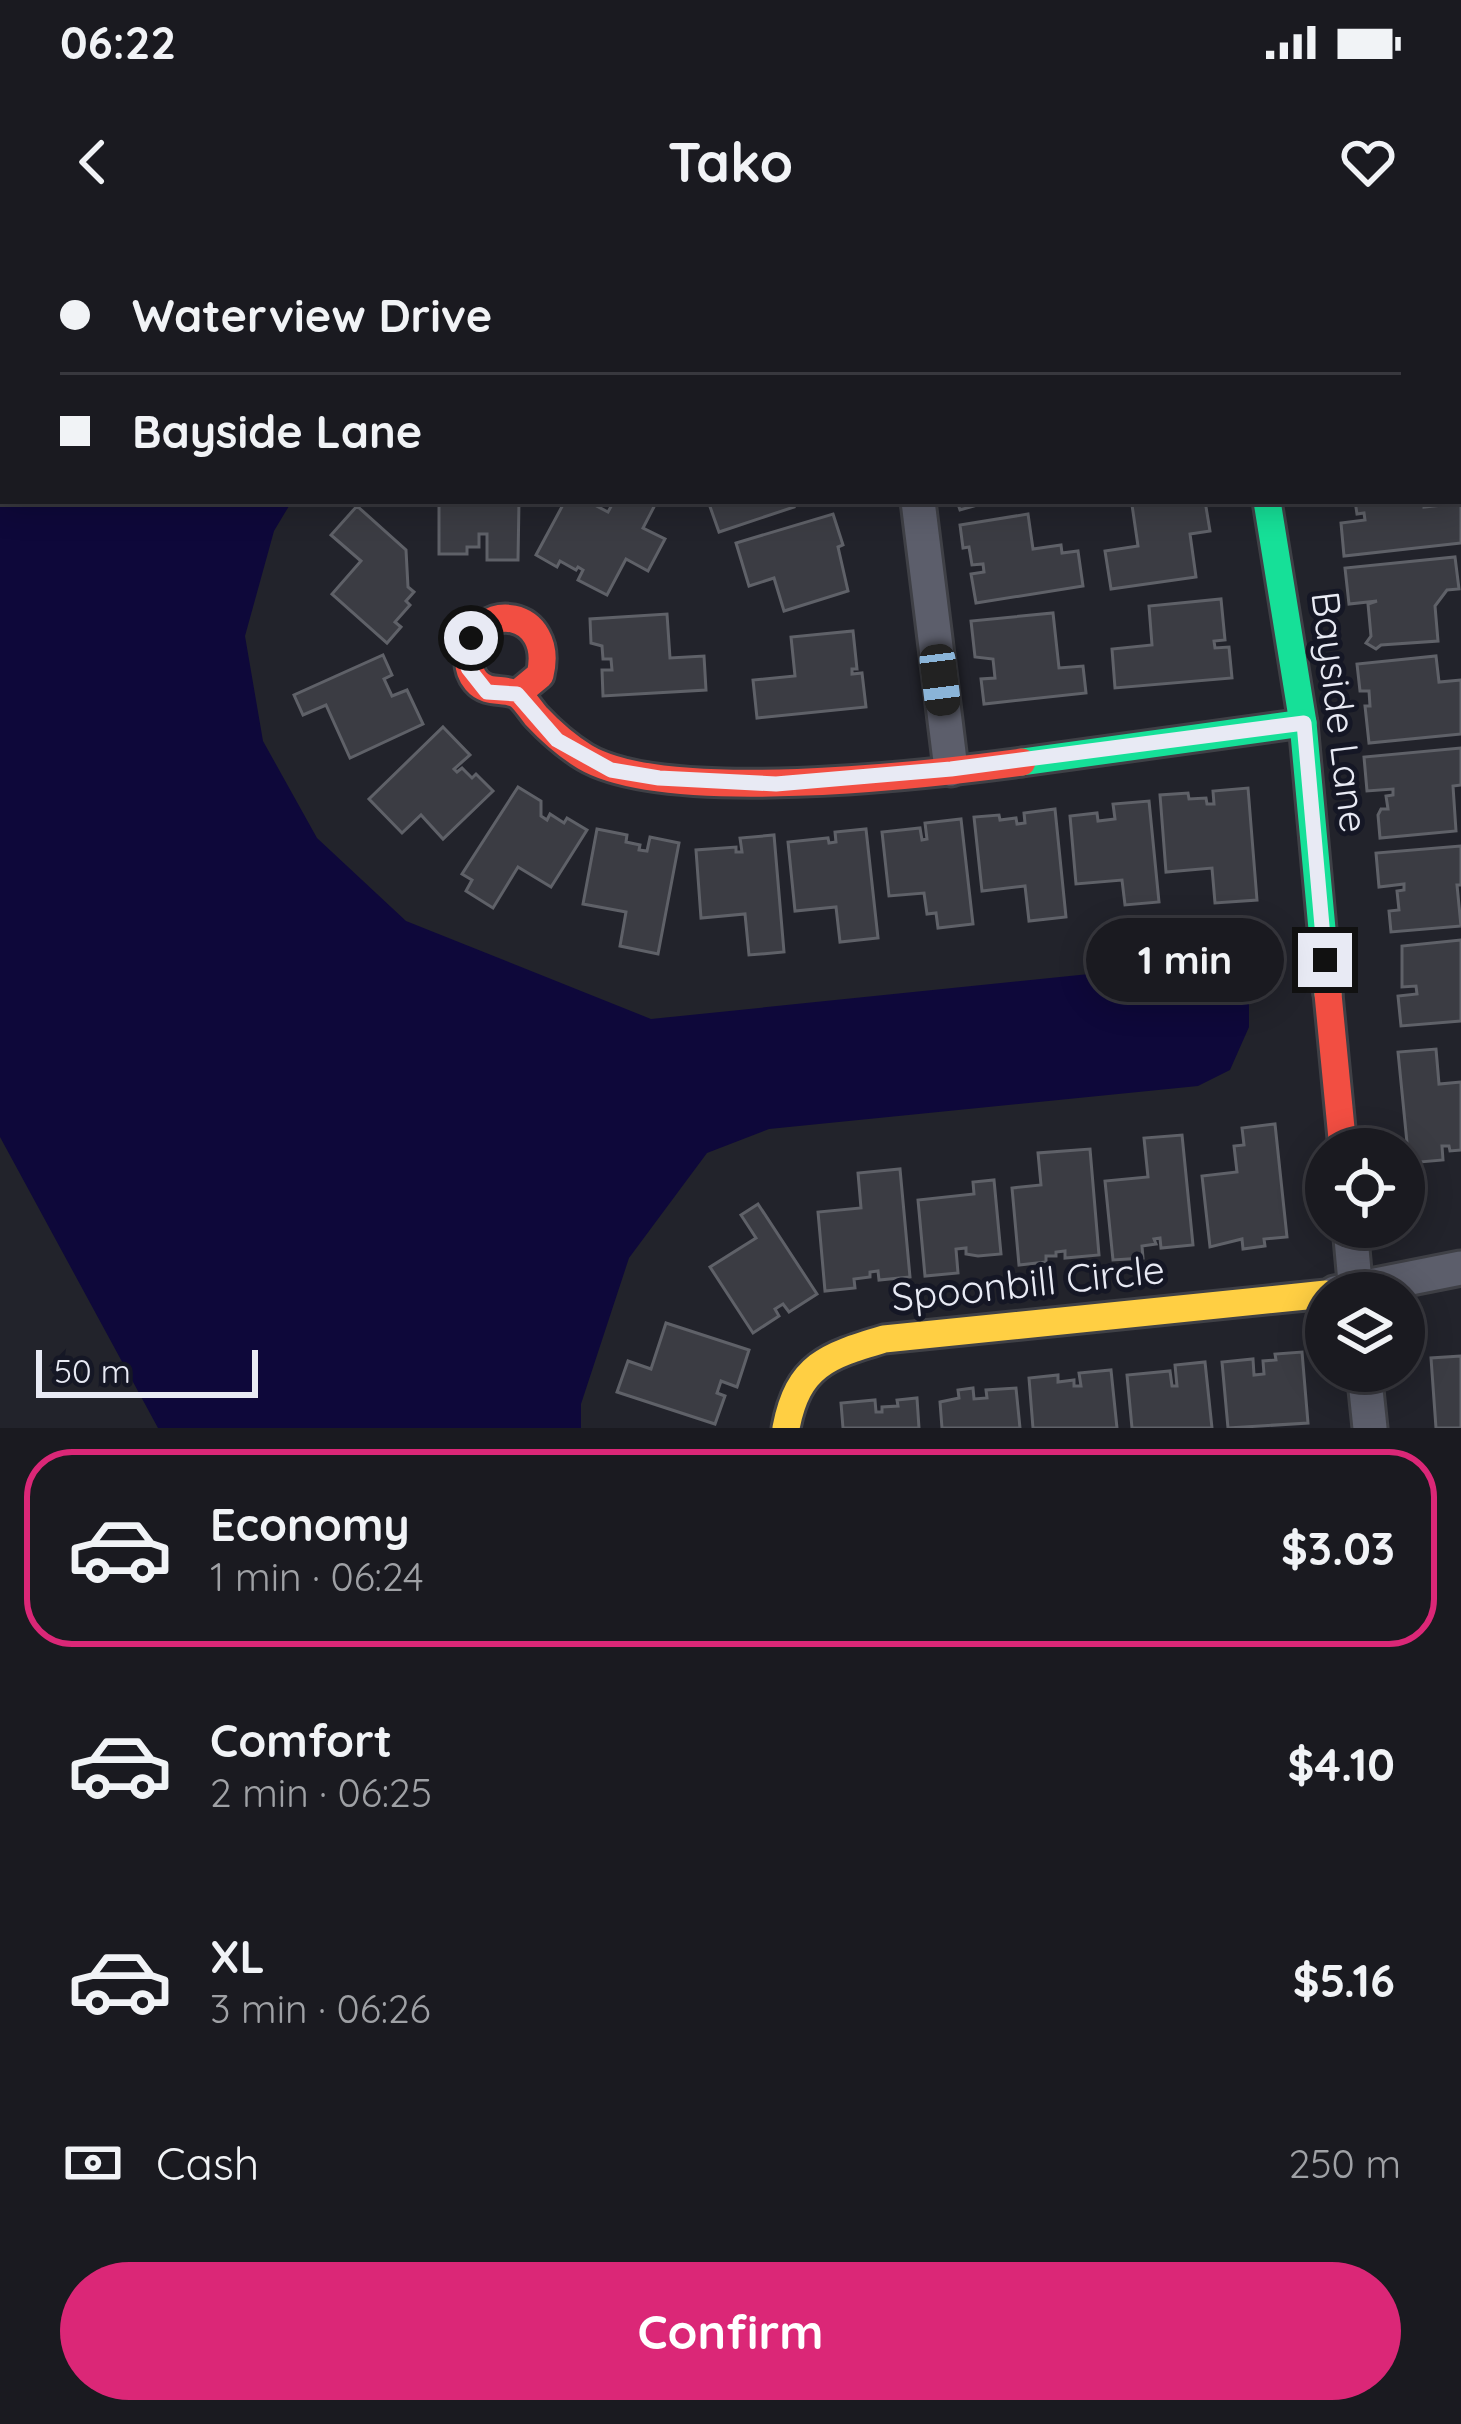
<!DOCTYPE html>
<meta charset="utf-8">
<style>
:root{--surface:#1a1a20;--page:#27272d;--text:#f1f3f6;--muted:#9fa1a5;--line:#38383e;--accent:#db2777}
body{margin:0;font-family:Quicksand,sans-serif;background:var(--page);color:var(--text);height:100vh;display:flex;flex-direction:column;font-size:45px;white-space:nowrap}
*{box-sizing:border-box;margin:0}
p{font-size:39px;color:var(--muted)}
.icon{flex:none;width:66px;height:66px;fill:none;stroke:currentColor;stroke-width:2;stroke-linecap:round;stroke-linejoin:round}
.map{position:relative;height:1188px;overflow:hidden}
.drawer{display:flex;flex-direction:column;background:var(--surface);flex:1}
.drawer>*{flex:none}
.hud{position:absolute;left:0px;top:0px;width:1461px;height:264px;box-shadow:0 6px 30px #0003,0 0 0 3px var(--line);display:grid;align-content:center;height:264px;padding:0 60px;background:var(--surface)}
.controls{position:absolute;left:1305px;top:888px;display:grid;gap:24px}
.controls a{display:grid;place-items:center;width:120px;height:120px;border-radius:50%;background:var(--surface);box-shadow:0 6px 30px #0003,0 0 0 3px var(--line);font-size:60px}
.scale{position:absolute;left:36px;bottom:30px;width:222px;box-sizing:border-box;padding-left:12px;border:6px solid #e8eaf4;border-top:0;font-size:33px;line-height:42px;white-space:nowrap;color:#e8eaf4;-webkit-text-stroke:9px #151725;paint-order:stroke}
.end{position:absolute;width:54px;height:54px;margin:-27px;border:15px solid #e8eaf4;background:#111;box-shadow:0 0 0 6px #111}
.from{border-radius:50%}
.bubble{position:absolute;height:84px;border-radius:42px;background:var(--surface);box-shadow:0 6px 30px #0003,0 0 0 3px var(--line);font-size:39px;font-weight:700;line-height:84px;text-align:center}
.car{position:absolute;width:36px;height:72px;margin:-36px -18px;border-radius:15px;box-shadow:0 0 9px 3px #0007;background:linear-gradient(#222 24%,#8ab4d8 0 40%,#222 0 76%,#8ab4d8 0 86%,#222 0)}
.hud b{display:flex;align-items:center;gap:42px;height:114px;font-size:45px}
.hud b+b{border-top:3px solid var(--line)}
.hud i{width:30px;height:30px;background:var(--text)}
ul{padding:21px 0 0;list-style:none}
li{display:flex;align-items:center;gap:36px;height:198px;margin:0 24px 18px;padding:0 36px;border:6px solid transparent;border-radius:48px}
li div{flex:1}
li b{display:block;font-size:45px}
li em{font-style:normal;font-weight:700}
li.selected{border-color:var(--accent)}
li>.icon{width:108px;height:108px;stroke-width:1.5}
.pay{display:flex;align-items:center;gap:30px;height:132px;padding:0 60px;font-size:45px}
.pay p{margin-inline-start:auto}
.action{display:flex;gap:24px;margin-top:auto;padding:24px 60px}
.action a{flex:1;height:138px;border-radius:72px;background:var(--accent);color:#fff;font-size:48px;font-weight:700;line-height:138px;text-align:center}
.status{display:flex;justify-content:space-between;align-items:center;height:84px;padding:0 60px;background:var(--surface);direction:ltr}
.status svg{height:33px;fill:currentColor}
header{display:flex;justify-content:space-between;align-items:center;height:156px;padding:0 60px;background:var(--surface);font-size:54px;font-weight:700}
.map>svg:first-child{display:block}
.water{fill:#0e083a}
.building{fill:#3b3c43;stroke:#5f6168;stroke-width:3}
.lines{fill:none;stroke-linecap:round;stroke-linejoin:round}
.street-casing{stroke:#3f4046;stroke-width:39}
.fast-casing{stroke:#3f4046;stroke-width:33}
.slow-casing{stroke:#3f4046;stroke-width:33}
.jam-casing{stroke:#3f4046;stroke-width:33}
.street{stroke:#5c5e6b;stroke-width:33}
.fast{stroke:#16e098;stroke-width:27}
.slow{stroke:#ffcf43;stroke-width:27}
.jam{stroke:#f24e42;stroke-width:27}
.route{stroke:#e8eaf4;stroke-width:15}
.labels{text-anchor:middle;stroke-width:10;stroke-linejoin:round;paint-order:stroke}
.street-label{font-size:39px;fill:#e8eaf4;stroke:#151725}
</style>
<div class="status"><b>06:22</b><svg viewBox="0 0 49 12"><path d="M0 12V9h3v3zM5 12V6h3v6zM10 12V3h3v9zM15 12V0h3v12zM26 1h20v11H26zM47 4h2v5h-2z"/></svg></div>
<header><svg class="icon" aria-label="back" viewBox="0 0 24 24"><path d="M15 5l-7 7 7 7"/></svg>Tako<svg class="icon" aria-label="heart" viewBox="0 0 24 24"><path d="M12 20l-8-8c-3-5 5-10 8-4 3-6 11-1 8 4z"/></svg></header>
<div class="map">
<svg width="1461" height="1188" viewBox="0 0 1461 1188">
<rect width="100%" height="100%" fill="#22232b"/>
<!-- water -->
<path class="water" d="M0 71 3 261H292L274 291 245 396 263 501 317 598 406 681 651 779 1206 722 1249 760V787L1230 830 1198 846 769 889 707 913 629 1018 581 1164V1188H158L0 897Z"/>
<!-- building -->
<g class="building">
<path d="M0 0H80L3 3V15Z"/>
<rect x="125" y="0" width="85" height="3"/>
<path d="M543 0H632L630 3Z"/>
<path d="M890 0H938L939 1 884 3Z"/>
<path d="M998 0H1115L1116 3H999Z"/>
<path d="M1269 0H1377L1370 3Z"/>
<path d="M439 261H519L518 320H487V294H479V307H467V314H439Z"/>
<path d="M565 261H587L608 272 614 261H657L643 288 665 299 648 331 626 319 607 355 578 340 583 330 578 327 576 330 560 321 557 327 536 315Z"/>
<path d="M708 261H792L794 267 719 292Z"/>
<path d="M957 261H991L960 270Z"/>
<path d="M1158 261H1205L1210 291 1190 294 1196 337 1111 349 1105 311 1138 306 1132 265Z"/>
<path d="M1355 261H1424V267L1461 263V303L1344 316 1341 283 1365 280 1364 273 1357 274Z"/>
<path d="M357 266 406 310 408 347 414 352 406 361 410 365 395 382 401 387 387 403 332 354 361 321 331 295Z"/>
<path d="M833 274 843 305 838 307 848 351 784 371 774 338 749 346 736 303Z"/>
<path d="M1028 274 1033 309 1061 305 1062 313 1078 311 1083 346 976 363 971 334 984 332 983 324 972 325 969 307 963 308 960 285Z"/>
<path d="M1455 317 1459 349 1447 350 1435 366 1438 401 1381 405 1376 409 1366 403 1371 396 1368 364 1377 361 1349 364 1345 328Z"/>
<path d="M1221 359 1225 400 1214 401 1215 408 1229 407 1232 438 1115 448 1112 409 1152 405 1149 366Z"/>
<path d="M1053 373 1059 428 1083 426 1086 453 984 464 981 439 995 438 993 419 975 417 971 381Z"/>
<path d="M667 374 670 418 704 416 706 450 603 456 602 430H612L611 419H603L602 406 591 403 590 379Z"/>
<path d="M853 391 857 429H852V434L862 433 866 467 757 478 753 440 795 436 791 397Z"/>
<path d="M383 415 392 435 384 439 392 456 407 450 423 484 350 518 326 465 303 475 294 455Z"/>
<path d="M1436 416 1439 442 1461 440V494L1369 503 1365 466H1370L1369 451H1360L1357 424Z"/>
<path d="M443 487 470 515 454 529 457 532 462 528 472 538 476 534 493 551 443 599 421 575 402 593 369 559Z"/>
<path d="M1461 508V545L1453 546 1456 591 1380 598 1378 575 1381 569H1388L1386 556 1393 555V549L1367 551 1364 517Z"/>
<path d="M518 547 541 561V576L547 580 550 574 564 583 567 578 587 590 551 647 518 627 493 668 466 651 472 640 462 634Z"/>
<path d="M1248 548 1257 660 1215 663 1212 628 1166 632 1160 555 1188 553 1189 559 1206 558 1207 564H1214L1213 551Z"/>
<path d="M1149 561 1159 662 1125 665 1122 640 1076 644 1070 576 1097 573 1098 581 1115 579 1113 564Z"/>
<path d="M1055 569 1066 677 1029 681 1025 646 982 651 974 577 999 575 1000 580 1016 578 1017 584 1025 583 1024 573Z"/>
<path d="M961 579 973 684 938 688 936 673 927 674 924 653 889 656 882 592 920 588 922 600 927 599 925 583Z"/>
<path d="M597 589 627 595 626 602 640 605 639 610 647 611 650 597 679 603 658 714 620 706 626 672 583 664Z"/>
<path d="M866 589 878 698 840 702 836 667 795 671 788 602 828 598 829 603 836 602 835 592Z"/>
<path d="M774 595 784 712 749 715 745 674 701 678 696 610 736 607V612H742L740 598Z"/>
<path d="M1461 606V645H1457L1461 686 1391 692 1389 671 1399 670 1397 651 1404 650V644L1379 647 1376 613Z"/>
<path d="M1461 700V781L1401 786 1398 756 1417 754 1416 746 1402 747V706Z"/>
<path d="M1436 809 1439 844 1461 842V910L1450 911 1449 906H1442L1443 920 1409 923 1398 812Z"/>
<path d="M1275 884 1287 997 1264 999 1265 1006 1243 1009 1242 999 1210 1007 1202 936 1237 932 1234 906 1244 905 1242 888Z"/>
<path d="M1182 895 1193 1005 1161 1008 1160 998 1154 999 1156 1004 1142 1006 1143 1018 1113 1020 1105 941 1148 937 1144 898Z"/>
<path d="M1090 909 1099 1015 1065 1018V1011L1056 1012V1016H1046V1022L1019 1025 1012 948 1041 945 1038 913Z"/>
<path d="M900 929 910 1037 879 1040 878 1031 870 1032V1037L854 1039 855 1048 825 1051 818 972 861 968 858 933Z"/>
<path d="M994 940 1001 1014 978 1016 966 1014V1008L956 1009 958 1033 925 1036 918 960 974 954 973 942Z"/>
<path d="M758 964 817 1054 789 1072 783 1064 775 1069 779 1076 753 1093 710 1027 756 998 741 975Z"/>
<path d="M666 1083 749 1110 737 1147 721 1141 717 1153 725 1156 715 1184 617 1152 628 1121 651 1129Z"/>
<path d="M1302 1112 1308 1183 1228 1188 1222 1122 1253 1119 1254 1135 1264 1134 1263 1121 1276 1120 1275 1114Z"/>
<path d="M1461 1116V1188H1436L1431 1118Z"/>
<path d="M1205 1122 1212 1188H1132L1127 1135 1170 1131 1172 1146H1177L1175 1125Z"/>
<path d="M1111 1130 1117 1188H1033L1029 1138 1058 1135V1142L1074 1140V1146H1081L1079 1133Z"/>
<path d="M973 1148 974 1159 987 1158 986 1150 1016 1148 1020 1188H942L940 1162 959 1158 958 1150Z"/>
<path d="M917 1158 919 1188H843L841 1163 875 1160 876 1172H882V1167L898 1166 897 1160Z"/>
</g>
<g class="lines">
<!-- street casing -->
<g class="street-casing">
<g id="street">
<path d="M760 0 762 3"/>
<path d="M1185 0 1186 3"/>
<path d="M918 261 951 529"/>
<path d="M1350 987 1356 1053"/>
<path d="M1335 1053 1461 1028"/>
<path d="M1364 1131 1370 1188"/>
</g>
</g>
<!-- fast casing -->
<g class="fast-casing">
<g id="fast">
<path d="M1267 261 1303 483 1328 754"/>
<path d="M1022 522 1303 483"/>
</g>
</g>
<!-- slow casing -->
<g class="slow-casing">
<path id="slow" d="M786 1188C798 1125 827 1116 884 1099L1326 1054"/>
</g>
<!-- jam casing -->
<g class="jam-casing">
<g id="jam">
<path d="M517 454 540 435C556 370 476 357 469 416 468 425 470 434 476 441 488 455 504 447 518 455 524 459 531 470 536 476 551 492 567 506 585 517 666 565 925 535 1022 522"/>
<path d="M1328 754 1343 909"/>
</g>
</g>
<!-- street -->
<use href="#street" class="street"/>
<!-- fast -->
<use href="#fast" class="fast"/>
<!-- slow -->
<use href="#slow" class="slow"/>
<!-- jam -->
<use href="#jam" class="jam"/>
</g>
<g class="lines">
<!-- route -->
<path class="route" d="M471 398 468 428 487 452 517 454 557 500 611 530 659 538 776 544 951 529 1304 483 1325 720"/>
</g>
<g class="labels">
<!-- street labels -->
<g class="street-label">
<text transform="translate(1340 472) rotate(83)" y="14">Bayside Lane</text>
<text transform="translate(1028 1043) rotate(-6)" y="14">Spoonbill Circle</text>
</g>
</g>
</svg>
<div class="controls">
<a><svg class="icon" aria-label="locate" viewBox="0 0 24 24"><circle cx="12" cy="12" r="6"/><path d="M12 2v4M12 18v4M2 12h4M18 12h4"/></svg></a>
<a><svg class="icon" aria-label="layers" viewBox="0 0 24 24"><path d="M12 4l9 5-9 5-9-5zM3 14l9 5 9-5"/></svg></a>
</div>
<div class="scale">50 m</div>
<i class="end from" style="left:471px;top:398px"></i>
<i class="end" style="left:1325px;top:720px"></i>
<div class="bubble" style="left:1086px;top:678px;width:198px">1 min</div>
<i class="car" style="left:940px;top:440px;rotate:173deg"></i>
<div class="hud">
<b><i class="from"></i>Waterview Drive</b>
<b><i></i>Bayside Lane</b>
</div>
</div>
<section class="drawer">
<ul>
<li class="selected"><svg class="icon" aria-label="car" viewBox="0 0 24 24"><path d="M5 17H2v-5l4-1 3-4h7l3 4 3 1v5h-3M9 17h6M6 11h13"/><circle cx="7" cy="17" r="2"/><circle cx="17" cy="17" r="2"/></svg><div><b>Economy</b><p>1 min · 06:24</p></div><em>$3.03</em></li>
<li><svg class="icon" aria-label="car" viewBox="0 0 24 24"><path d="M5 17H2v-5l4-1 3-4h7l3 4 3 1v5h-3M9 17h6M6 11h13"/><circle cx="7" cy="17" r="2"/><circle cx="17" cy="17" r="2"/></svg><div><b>Comfort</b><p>2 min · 06:25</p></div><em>$4.10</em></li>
<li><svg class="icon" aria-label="car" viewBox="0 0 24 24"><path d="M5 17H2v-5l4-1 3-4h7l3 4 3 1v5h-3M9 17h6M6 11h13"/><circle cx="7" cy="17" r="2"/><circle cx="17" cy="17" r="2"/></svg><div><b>XL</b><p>3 min · 06:26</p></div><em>$5.16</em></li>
</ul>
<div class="pay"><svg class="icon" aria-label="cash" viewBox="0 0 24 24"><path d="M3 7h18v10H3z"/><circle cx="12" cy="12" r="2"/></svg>Cash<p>250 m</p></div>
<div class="action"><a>Confirm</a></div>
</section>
